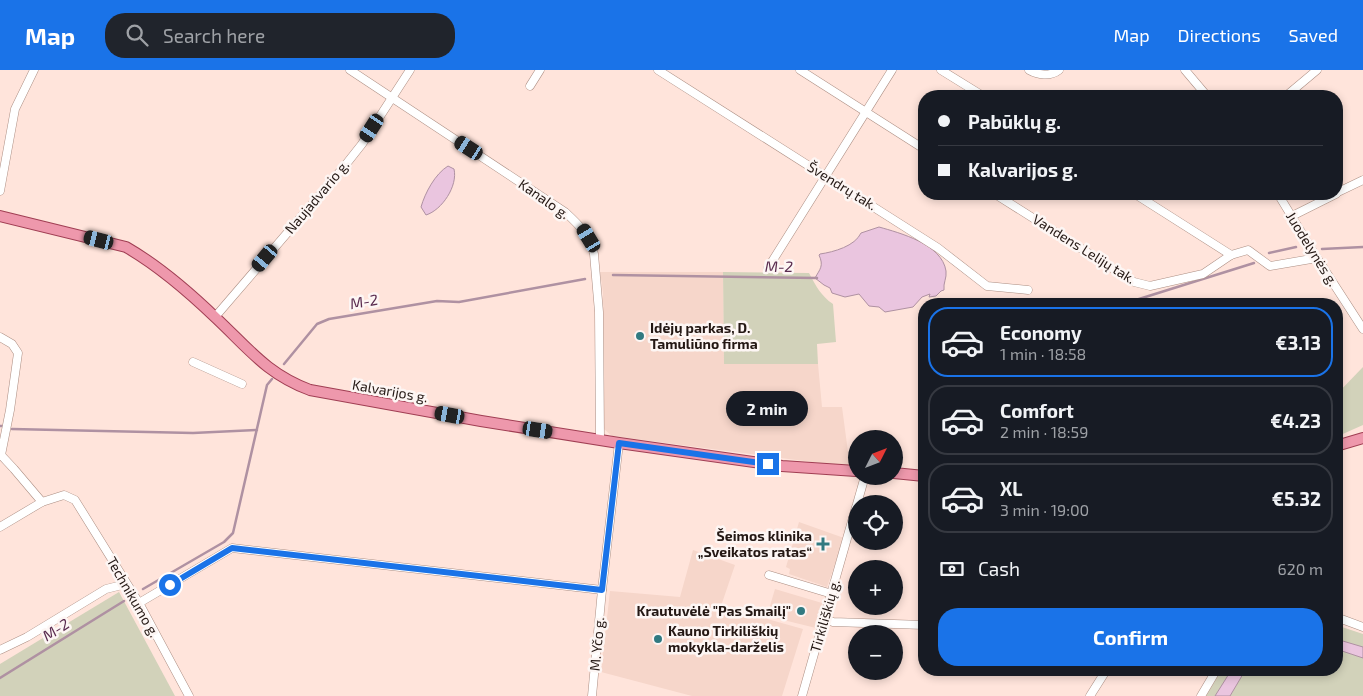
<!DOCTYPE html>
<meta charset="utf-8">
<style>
:root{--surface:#171b24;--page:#20242c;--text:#f1f3f6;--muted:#9ea1a6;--line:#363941;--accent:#1a73e8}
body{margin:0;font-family:"Exo 2",sans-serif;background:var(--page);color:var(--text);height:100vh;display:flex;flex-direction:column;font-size:19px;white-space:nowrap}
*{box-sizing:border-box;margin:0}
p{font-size:16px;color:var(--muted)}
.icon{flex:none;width:28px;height:28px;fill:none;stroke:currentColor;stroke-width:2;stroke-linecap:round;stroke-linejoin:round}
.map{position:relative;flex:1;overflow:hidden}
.details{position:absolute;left:918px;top:228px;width:425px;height:378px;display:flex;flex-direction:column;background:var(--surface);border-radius:20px;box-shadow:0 2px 8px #0003}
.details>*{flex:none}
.banner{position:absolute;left:918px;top:20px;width:425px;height:110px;border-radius:20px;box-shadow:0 2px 8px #0003;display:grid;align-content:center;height:110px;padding:0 20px;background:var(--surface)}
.needle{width:32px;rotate:48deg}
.tools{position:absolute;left:848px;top:360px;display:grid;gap:10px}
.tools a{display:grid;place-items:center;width:55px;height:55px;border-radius:50%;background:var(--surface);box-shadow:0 2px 8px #0003;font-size:25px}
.end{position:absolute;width:22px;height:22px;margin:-11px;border:6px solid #1a73e8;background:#fff;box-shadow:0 0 0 2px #fff}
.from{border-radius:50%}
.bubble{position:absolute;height:35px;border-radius:18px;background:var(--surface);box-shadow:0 2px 8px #0003;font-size:16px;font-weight:700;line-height:35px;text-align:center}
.car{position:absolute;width:15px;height:30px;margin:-15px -8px;border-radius:6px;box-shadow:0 0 4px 1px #0007;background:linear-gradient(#222 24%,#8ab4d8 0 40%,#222 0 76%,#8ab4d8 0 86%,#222 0)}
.banner b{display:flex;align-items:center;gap:18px;height:48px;font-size:19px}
.banner b+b{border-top:1px solid var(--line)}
.banner i{width:12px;height:12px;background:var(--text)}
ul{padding:9px 0 0;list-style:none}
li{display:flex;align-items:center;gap:15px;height:70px;margin:0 10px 8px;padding:0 10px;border:2px solid var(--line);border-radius:20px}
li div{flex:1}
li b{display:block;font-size:19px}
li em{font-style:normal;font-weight:700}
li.active{border-color:var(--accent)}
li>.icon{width:45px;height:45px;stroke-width:1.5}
.pay{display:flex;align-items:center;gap:12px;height:55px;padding:0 20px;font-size:19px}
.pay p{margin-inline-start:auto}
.button{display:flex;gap:10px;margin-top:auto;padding:10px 20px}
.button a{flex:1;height:58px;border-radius:20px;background:var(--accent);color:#fff;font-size:20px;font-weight:700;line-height:58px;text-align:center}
header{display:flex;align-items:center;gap:30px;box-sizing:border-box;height:70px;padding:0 25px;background:var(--accent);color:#fff}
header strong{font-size:24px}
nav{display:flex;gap:28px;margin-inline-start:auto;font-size:18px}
.search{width:350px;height:45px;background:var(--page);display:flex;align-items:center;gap:12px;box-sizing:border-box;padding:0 18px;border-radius:20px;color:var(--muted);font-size:19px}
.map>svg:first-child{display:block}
.built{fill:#f6d6ca}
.green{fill:#d2d2ba}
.water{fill:#eac5df;stroke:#af91a2}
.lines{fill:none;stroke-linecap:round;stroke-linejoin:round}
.stream{stroke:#af91a2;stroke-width:2.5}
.minor-casing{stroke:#ac8e83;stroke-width:9}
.major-casing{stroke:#a03e53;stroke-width:12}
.minor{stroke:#fff;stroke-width:8}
.major{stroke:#ee98ac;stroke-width:10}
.route{stroke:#1a73e8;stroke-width:6}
.poi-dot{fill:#317a81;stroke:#fdf6f4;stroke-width:2}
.labels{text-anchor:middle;stroke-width:5;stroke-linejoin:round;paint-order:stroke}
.street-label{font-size:14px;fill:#241814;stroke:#fdf6f4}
.poi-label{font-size:14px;font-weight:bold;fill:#241814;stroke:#fdf6f4;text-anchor:start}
.water-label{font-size:15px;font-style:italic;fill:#5b2d50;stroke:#fdf6f4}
</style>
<header>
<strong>Map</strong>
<div class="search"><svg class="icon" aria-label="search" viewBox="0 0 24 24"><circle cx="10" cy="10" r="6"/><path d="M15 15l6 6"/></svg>Search here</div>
<nav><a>Map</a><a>Directions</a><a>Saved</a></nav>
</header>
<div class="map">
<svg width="1363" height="626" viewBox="0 0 1363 626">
<rect width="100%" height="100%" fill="#ffe4db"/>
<!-- built -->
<g class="built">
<path d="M600 202H723L724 294H818L822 337H842L850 397 612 366 604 359 603 222Z"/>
<path d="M799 452 844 468 827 517 789 504 790 499 786 497Z"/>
<path d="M693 480 735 495 721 536 803 559 782 626H692L601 602 610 521 680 527Z"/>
<path d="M775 519 822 533 816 558 767 546Z"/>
</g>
<!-- green -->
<g class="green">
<path d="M723 202 809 203C816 216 821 226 833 234L836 272 817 274 818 294H724Z"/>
<path d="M1363 297V355L1336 367V325Z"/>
<path d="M119 522 175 626H0V594Z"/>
<path d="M1336 555 1363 564V626H1206L1222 599H1336Z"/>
</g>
<!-- water -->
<g class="water">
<path d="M448 96 454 99C458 116 442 140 426 145L421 137C425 123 435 104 448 96Z"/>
<path d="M879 157C900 163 942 174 946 201 947 208 943 213 944 220L941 221 936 226 929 227 930 224 922 227 913 237 885 242 879 237 869 236 859 224 845 227 832 223 830 218 824 215 815 208C820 199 824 196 819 185L820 184C834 182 855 176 861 163Z"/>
<path d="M1336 569 1363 577V588L1336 579Z"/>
<path d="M1232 599H1246L1230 626H1215Z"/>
</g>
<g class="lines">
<!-- stream -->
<g class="stream">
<path d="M1322 179 1363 177"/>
<path d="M1269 183 1296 177"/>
<path d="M613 205 817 208"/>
<path d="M1039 230 1083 234"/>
<path d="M1123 234 1254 193"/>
<path d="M284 294 317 254 329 249 437 231 459 232 585 209"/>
<path d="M0 356H2"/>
<path d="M12 359 193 363 257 360"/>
<path d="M143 519 224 472 233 463 267 315 272 309"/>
<path d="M0 608 124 531"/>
</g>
<!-- minor casing -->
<g class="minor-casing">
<g id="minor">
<path d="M350 0 565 142C579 155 590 165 594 184L599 242 600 369"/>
<path d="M658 0 938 178 987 216 1028 220"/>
<path d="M800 0 924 79"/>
<path d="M941 0 983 26"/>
<path d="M1029 0C1038 5 1050 7 1059 0"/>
<path d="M1185 0 1207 26"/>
<path d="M530 16 540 0"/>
<path d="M1286 26 1317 0"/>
<path d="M0 121 15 39 34 0"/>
<path d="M1336 123 1363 110"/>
<path d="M995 124 1134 212 1150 216 1203 204 1231 185 1248 180 1270 196 1317 188"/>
<path d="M1135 124 1231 185"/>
<path d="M1278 124 1317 188 1363 259"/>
<path d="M1292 146 1336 124"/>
<path d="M768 198 892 0"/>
<path d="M215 247 343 98 362 74 410 0"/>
<path d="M0 267 12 274 18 283 10 340 1 385"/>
<path d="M193 292 242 314"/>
<path d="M0 384 14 399 42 432"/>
<path d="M857 434 865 406"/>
<path d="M0 457 42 432 64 425 75 430 139 533 189 626"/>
<path d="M769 505 832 524"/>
<path d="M139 533 232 478 602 520"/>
<path d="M1336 547 1363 557"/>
<path d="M825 549 833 552 924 555"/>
<path d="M0 580 27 567 106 519 126 514"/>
<path d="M592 626 602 520 619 373"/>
<path d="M802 626 856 437"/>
<path d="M1090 626 1107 599"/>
<path d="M1201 626 1217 599"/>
</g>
</g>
<!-- major casing -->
<g class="major-casing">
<g id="major">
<path d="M0 146 126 177C159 196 189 222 216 248 249 279 267 304 310 320L481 351 619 373 782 396 856 401"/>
<path d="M1336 376 1363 368"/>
<path d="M894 403 924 406"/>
</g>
</g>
<!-- minor -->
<use href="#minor" class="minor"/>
<!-- major -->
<use href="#major" class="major"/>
</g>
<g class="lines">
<!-- route -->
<path class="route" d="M170 515 232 478 602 520 619 373 768 394"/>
</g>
<!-- markers -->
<g class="poi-dot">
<circle cx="640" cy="266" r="5"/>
<path d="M820.5 466.5h5v5h5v5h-5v5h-5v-5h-5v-5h5z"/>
<circle cx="801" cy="541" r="5"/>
<circle cx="658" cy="569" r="5"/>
</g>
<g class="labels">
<!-- street labels -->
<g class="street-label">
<text transform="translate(842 116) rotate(32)" y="5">Švendrų tak.</text>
<text transform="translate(317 127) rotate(-50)" y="5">Naujadvario g.</text>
<text transform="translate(544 129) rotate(35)" y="5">Kanalo g.</text>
<text transform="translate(1084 179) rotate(32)" y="5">Vandens Lelijų tak.</text>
<text transform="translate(1312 179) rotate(58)" y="5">Juodelynės g.</text>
<text transform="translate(390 321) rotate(10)" y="5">Kalvarijos g.</text>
<text transform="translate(133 527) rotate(60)" y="5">Technikumo g.</text>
<text transform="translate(825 546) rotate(-74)" y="5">Tirkiliškių g.</text>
<text transform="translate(597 574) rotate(-85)" y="5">M. Yčo g.</text>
</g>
<!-- poi labels -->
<g class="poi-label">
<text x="650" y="263">Idėjų parkas, D.<tspan x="650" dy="16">Tamuliūno firma</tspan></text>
<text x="812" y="471" text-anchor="end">Šeimos klinika<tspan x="812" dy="16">„Sveikatos ratas“</tspan></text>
<text x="791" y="546" text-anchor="end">Krautuvėlė "Pas Smailį"</text>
<text x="668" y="566">Kauno Tirkiliškių<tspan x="668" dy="16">mokykla-darželis</tspan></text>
</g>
<!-- water labels -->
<g class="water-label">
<text transform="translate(779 197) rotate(1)" y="5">M-2</text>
<text transform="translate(364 232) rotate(-10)" y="5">M-2</text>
<text transform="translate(56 560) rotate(-32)" y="5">M-2</text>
</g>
</g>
</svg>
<div class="tools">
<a><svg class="needle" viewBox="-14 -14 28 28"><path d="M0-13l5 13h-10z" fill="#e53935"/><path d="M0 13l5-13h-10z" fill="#9ea1a6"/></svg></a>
<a><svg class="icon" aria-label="locate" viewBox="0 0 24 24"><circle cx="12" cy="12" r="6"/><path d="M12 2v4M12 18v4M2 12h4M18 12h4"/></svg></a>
<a>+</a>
<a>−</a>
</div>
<i class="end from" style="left:170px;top:515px"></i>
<i class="end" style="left:768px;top:394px"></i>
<div class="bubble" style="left:726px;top:321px;width:82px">2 min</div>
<i class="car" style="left:372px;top:58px;rotate:213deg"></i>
<i class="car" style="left:469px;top:78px;rotate:303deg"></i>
<i class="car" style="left:589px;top:168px;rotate:329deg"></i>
<i class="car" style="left:99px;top:170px;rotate:284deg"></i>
<i class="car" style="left:265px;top:188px;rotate:220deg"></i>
<i class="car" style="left:450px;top:345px;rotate:280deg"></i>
<i class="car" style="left:538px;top:360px;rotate:99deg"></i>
<div class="banner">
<b><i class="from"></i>Pabūklų g.</b>
<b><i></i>Kalvarijos g.</b>
</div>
<section class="details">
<ul>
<li class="active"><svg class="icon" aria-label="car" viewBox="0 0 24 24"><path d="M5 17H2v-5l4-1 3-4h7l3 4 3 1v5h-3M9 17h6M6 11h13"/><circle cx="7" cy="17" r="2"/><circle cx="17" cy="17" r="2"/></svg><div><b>Economy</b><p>1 min · 18:58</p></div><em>€3.13</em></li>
<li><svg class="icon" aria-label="car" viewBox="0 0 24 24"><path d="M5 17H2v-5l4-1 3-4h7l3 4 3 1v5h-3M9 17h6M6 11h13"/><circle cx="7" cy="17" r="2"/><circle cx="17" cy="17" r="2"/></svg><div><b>Comfort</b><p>2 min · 18:59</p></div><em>€4.23</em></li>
<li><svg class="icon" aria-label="car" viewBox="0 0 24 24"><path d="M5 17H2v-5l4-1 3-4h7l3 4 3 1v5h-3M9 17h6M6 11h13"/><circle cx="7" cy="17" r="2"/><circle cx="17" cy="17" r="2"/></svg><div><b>XL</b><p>3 min · 19:00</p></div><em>€5.32</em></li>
</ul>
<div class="pay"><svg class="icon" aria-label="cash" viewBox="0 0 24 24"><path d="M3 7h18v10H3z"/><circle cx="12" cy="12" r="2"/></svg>Cash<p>620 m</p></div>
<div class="button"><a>Confirm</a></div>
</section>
</div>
